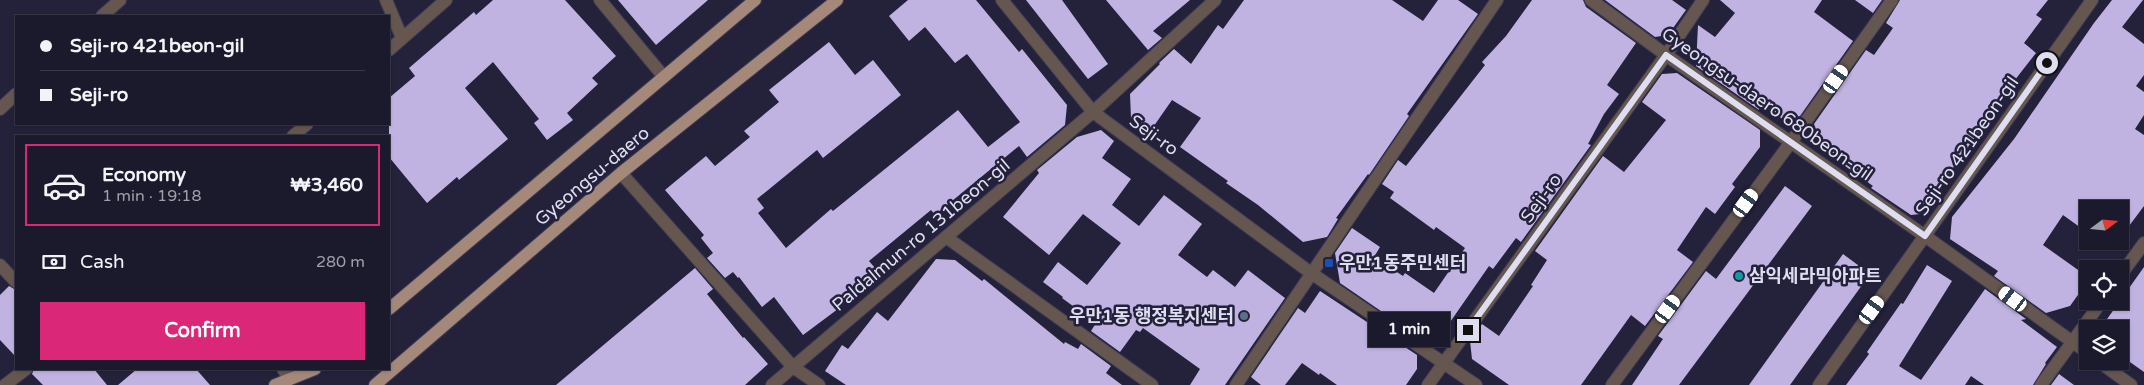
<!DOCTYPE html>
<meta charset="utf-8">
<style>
:root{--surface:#1b192c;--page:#242234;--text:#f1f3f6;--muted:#a0a0a9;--line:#393848;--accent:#db2777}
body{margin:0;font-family:"Varela Round","Noto Sans KR",sans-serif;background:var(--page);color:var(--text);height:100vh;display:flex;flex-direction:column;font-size:19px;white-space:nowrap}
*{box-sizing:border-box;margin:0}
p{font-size:16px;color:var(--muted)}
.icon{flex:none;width:28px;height:28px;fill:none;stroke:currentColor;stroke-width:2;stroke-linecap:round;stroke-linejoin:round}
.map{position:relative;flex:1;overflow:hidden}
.side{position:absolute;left:15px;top:135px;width:375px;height:235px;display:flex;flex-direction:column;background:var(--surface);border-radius:0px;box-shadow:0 1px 4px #0004,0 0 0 1px var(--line)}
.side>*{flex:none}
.guide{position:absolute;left:15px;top:15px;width:375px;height:110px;border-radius:0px;box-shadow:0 1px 4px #0004,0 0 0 1px var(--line);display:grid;align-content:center;height:110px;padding:0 25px;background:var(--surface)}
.needle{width:32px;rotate:74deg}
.tools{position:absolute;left:2079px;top:200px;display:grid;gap:10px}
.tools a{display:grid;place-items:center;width:50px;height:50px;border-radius:0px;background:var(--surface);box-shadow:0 1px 4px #0004,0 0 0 1px var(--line);font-size:25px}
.end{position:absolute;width:22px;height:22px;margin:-11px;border:6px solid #dfdef0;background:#111;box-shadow:0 0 0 2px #111}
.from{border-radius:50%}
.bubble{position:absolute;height:35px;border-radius:0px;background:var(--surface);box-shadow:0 1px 4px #0004,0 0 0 1px var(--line);font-size:16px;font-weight:700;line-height:35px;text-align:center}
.car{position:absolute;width:15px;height:30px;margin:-15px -8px;border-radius:6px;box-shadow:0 0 4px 1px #0007;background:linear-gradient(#fff 24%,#345 0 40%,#fff 0 76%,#345 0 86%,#fff 0)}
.guide b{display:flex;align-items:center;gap:18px;height:48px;font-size:19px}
.guide b+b{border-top:1px solid var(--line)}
.guide i{width:12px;height:12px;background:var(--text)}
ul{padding:9px 0 0;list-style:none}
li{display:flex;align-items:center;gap:15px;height:82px;margin:0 10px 8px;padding:0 15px;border:2px solid transparent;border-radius:0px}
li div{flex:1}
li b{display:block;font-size:19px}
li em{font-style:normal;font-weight:700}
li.current{border-color:var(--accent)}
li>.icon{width:45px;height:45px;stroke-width:1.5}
.pay{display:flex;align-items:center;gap:12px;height:55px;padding:0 25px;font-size:19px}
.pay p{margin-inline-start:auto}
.action{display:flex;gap:10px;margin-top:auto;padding:10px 25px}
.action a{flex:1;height:58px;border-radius:0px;background:var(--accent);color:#fff;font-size:20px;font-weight:700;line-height:58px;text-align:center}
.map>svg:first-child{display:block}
.building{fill:#c0b3e2}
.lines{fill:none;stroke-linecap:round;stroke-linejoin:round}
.minor-casing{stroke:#3e3b54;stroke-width:14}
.primary-casing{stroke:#3e3b54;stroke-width:14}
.minor{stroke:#655750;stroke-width:12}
.primary{stroke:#a4887a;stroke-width:12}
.route{stroke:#dfdef0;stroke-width:6}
.transit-dot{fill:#1a4fb4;stroke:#24213b;stroke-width:2}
.culture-dot{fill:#0f9aa8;stroke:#24213b;stroke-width:2}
.service-dot{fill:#5c6f8a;stroke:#24213b;stroke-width:2}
.labels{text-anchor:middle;stroke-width:5;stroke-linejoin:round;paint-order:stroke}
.street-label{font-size:18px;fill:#dfdef0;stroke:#24213b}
.poi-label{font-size:18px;font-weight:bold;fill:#dfdef0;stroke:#24213b;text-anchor:start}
</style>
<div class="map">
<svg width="2144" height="385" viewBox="0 0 2144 385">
<rect width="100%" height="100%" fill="#24213b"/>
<!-- building -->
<g class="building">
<path d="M493 0H565L616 56 592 78 598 84 567 113 573 120 547 140 534 123 539 119 493 62 465 88 508 139 459 180 457 177 427 203 389 157V98L415 76 409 68 474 12 476 15Z"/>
<path d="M618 0H708L656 45Z"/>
<path d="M908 0H976L1019 52 1022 49 1067 105 1065 125 1027 157 1019 146 935 215 931 210 869 261 875 268 837 299 842 306 803 335 774 297 762 307 739 277 738 278 733 272 725 278 707 258 713 253 701 238 704 235 665 190 706 156 715 166 750 137 744 131 779 102 769 90 829 42 855 75 873 60 901 95 823 158 817 150 757 199 764 208 758 213 786 248 831 209 833 211 958 110 988 147 1020 122 967 54 955 63 925 27 909 41 889 16Z"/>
<path d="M1026 0H1062L1108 64 1088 79Z"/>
<path d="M1106 0H1190L1153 31 1162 38 1148 50Z"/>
<path d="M1244 0H1392L1423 21 1438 0H1458L1478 14 1407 114 1409 116 1369 175 1368 174 1336 218 1338 219 1327 237 1303 242 1258 205 1226 183 1228 181 1180 147 1201 118 1172 100 1149 133 1131 118 1130 94 1160 64 1159 63 1174 49 1191 64 1218 25 1223 29Z"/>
<path d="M1532 0H1583L1586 7 1636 43 1607 85 1619 94 1604 114 1588 144 1591 145 1521 242 1516 238 1493 269 1489 266 1439 338 1416 323V335L1340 283 1335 253 1352 228 1380 247 1374 257 1403 276 1405 273 1434 293 1465 248 1436 227 1434 230 1390 198 1394 192 1382 184 1398 160 1406 166 1485 65 1482 62 1506 36Z"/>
<path d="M1605 0H1672L1686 10 1668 35 1655 37Z"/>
<path d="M1720 0H1822L1814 12 1853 41 1800 116 1784 120 1758 102 1759 110 1696 66 1698 25 1715 37 1735 13Z"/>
<path d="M1855 0H1882L1873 13Z"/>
<path d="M1900 0H2048L2036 15 2042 19 2024 43 2036 53 1986 117 1988 119 1920 214 1911 215 1871 188 1873 186 1823 150 1814 124 1866 50 1874 55 1893 28 1886 23Z"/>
<path d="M2112 0H2143L2122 27 2144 44V75L2136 86 2144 92V115L2135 129 2144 135V206L2120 238V209H2088V233L2063 215 2043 245 2088 277V281L2070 306 2046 313 1994 276 1998 271 1950 239 1952 217 2014 139 2094 23Z"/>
<path d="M1677 73 1760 130V147L1732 184 1735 187 1715 214 1706 207 1677 250 1693 262 1645 326 1631 315 1581 385H1509L1472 359 1470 341 1482 324 1499 336 1533 286 1531 285 1547 260 1535 251 1603 156 1624 172 1666 120 1642 102 1662 74Z"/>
<path d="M1101 130 1114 141 1102 158 1131 179 1112 205 1139 226 1164 195 1202 224 1178 255 1207 277 1213 270 1235 287 1248 270 1285 298 1225 385H1190L1200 369 1143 328 1140 332 1136 330 1120 352 1091 331 1096 323 1062 298 1063 297 1043 282 1058 262 1087 285 1121 243 1083 214 1049 255 1003 217 1039 173 1037 170 1077 137Z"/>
<path d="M1785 186 1812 206 1679 385H1632L1663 339 1658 336 1706 271 1716 279Z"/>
<path d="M1843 254 1870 274 1790 385H1749Z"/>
<path d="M936 259 955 260 982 281 984 279 1064 344 1065 342 1078 349 1081 344 1111 366 1106 373 1122 385H846L825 371 842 345 848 349 877 312 888 321Z"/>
<path d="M1927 265 1952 281 1899 366 1921 380 1985 289 2026 319 2021 320 2057 347 2045 363 2046 364 2033 385H1984L1971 376 1965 385H1846L1869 354 1867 352 1901 303 1903 304Z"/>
<path d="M2144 267V372L2120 355V329H2100Z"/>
<path d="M695 268 713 289 707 294 743 338 744 337 768 364 745 385H556Z"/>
<path d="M9 286 16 290V357L0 340V295Z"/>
<path d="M1320 291 1417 355V369L1406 385H1337L1320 373 1319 375 1302 363 1285 385H1261L1251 377 1298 308 1305 313Z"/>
<path d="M34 369H94L107 385H43L32 374Z"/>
<path d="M137 369H196L210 385H118Z"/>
<path d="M2059 374 2074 385H2051Z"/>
</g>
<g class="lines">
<!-- minor casing -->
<g class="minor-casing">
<g id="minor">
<path d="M386 0 402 38"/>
<path d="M600 0 664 77"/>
<path d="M1002 0 1093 112 1311 273 1476 385"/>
<path d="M1591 0 1666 55 1925 236 2088 353"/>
<path d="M102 16 120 0"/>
<path d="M389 50 446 0"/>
<path d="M0 109 16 94"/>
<path d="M293 136 307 124"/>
<path d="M621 173 793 367 819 385"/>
<path d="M946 237 1152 385"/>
<path d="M0 265 16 282"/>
<path d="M2120 276 2144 243"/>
<path d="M2098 361 2131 385"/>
<path d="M283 369 290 379"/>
<path d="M5 385 26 369"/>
<path d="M772 385 1093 112 1215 0"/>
<path d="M1236 385 1497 0"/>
<path d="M1428 385 1666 55 1703 0"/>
<path d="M1612 385 1791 142 1892 0"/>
<path d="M1819 385 2092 0"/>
<path d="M2041 385 2102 301"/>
</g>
</g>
<!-- primary casing -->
<g class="primary-casing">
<g id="primary">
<path d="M389 309 755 0"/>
<path d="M275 385 315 369"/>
<path d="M375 385 621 173 837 0"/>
</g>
</g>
<!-- minor -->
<use href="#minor" class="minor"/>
<!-- primary -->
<use href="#primary" class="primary"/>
</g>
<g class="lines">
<!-- route -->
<path class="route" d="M1468 330 1666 55 1925 236 2047 63"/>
</g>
<!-- markers -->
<rect class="transit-dot" x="1324" y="258" width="10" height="10" rx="2.5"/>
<circle class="culture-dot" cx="1739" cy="276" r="5"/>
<circle class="service-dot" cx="1244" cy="316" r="5"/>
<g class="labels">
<!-- street labels -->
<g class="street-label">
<text transform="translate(1767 104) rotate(35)" y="6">Gyeongsu-daero 680beon-gil</text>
<text transform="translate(1154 135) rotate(36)" y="6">Seji-ro</text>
<text transform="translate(1967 146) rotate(-55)" y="6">Seji-ro 421beon-gil</text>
<text transform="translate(592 176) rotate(-40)" y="6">Gyeongsu-daero</text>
<text transform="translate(1541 198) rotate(-54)" y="6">Seji-ro</text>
<text transform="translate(921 235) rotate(-40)" y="6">Paldalmun-ro 131beon-gil</text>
</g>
<!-- poi labels -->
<g class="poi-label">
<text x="1339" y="269">우만1동주민센터</text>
<text x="1749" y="282">삼익세라믹아파트</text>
<text x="1234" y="322" text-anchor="end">우만1동 행정복지센터</text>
</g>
</g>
</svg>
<div class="tools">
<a><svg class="needle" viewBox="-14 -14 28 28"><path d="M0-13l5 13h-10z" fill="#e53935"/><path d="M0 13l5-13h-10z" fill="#a0a0a9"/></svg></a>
<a><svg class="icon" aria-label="locate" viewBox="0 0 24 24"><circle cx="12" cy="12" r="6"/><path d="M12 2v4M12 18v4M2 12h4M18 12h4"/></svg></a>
<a><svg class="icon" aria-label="layers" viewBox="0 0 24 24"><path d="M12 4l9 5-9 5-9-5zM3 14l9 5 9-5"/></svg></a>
</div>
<i class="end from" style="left:2047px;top:63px"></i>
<i class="end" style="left:1468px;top:330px"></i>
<div class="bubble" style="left:1368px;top:312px;width:82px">1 min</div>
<i class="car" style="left:1836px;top:79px;rotate:35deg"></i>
<i class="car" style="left:1746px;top:203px;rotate:36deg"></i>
<i class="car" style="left:2013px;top:299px;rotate:306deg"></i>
<i class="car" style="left:1668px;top:309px;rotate:36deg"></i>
<i class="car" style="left:1872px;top:310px;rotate:36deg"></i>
<div class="guide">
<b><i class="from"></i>Seji-ro 421beon-gil</b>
<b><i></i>Seji-ro</b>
</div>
<section class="side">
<ul>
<li class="current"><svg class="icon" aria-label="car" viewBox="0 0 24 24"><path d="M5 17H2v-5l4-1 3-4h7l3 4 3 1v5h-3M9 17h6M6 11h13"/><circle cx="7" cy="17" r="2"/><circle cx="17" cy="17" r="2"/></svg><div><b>Economy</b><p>1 min · 19:18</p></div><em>₩3,460</em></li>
</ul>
<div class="pay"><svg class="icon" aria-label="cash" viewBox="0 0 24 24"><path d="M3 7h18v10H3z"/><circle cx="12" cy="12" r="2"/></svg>Cash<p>280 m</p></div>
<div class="action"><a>Confirm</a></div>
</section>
</div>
